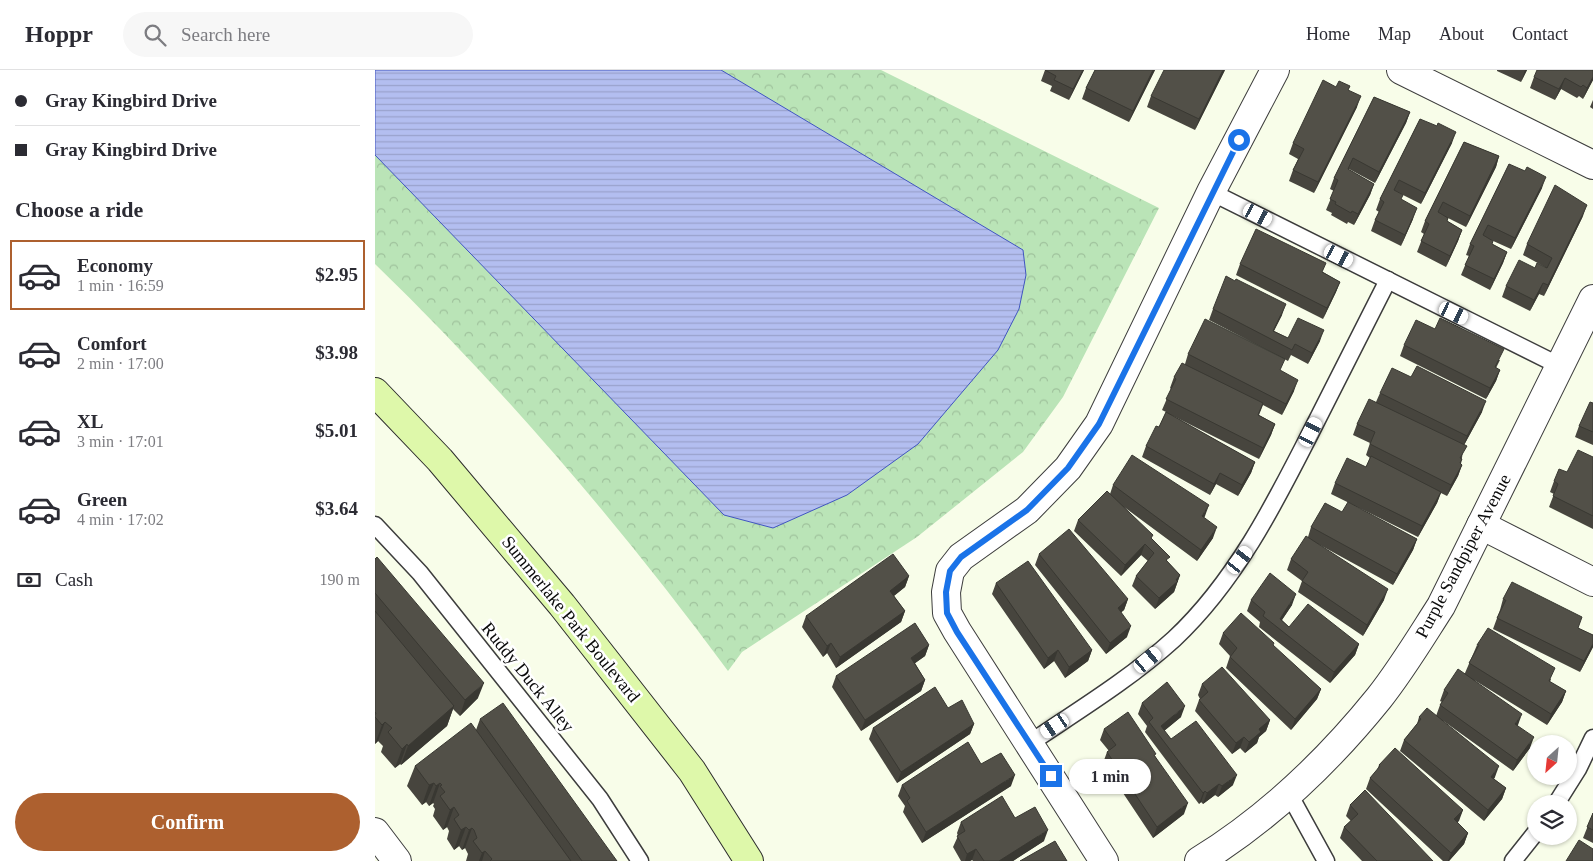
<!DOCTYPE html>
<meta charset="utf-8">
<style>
:root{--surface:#fff;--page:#f7f7f7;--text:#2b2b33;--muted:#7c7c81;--line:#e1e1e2;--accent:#ad602f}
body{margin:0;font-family:Georgia,serif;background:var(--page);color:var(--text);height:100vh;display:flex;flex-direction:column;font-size:19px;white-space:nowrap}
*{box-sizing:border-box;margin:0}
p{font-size:16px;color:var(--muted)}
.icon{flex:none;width:28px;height:28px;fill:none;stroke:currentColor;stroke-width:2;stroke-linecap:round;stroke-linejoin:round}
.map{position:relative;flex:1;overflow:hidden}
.panel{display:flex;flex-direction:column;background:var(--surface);width:375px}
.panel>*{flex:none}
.top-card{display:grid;align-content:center;height:110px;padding:0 15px;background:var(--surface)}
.needle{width:32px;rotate:207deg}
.buttons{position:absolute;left:1152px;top:665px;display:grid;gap:10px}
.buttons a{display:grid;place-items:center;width:50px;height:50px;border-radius:50%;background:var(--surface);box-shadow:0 1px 4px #0004;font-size:25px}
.end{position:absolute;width:22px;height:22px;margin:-11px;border:6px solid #1a73e8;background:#fff;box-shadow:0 0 0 2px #fff}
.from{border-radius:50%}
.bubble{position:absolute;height:35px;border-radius:18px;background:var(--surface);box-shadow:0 1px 4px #0004;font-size:16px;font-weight:800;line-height:35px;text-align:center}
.car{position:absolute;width:15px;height:30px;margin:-15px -8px;border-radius:6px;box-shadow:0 0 4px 1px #0007;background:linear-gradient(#fff 24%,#345 0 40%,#fff 0 76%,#345 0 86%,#fff 0)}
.top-card b{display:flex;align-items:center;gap:18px;height:48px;font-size:19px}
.top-card b+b{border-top:1px solid var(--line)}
.top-card i{width:12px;height:12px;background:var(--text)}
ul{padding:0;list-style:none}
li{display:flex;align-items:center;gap:15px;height:70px;margin:0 10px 8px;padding:0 5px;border:2px solid transparent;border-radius:0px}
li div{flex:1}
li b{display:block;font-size:19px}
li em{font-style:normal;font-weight:800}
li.on{border-color:var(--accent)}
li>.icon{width:45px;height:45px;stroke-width:1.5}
h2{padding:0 15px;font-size:22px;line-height:60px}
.pay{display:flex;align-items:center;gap:12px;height:55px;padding:0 15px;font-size:19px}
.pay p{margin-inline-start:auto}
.cta{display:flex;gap:10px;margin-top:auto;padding:10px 15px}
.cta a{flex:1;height:58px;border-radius:30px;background:var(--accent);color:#fff;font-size:20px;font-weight:800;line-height:58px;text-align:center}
header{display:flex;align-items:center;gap:30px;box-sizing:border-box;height:70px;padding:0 25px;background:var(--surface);border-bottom:1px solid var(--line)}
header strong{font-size:24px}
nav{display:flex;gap:28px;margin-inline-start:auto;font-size:18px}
.search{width:350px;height:45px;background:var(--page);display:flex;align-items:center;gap:12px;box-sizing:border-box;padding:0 18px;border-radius:28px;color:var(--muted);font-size:19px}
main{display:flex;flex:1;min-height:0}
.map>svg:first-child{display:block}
.park{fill:url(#park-crowns)}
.water{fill:url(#water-rules);stroke:#4055c1}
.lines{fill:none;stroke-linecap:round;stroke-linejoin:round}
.service-casing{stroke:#3d3d3d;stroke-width:19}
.minor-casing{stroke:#3d3d3d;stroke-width:30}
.secondary-casing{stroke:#2c2c2c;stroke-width:30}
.service{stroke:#fff;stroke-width:16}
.minor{stroke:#fff;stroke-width:28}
.secondary{stroke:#def8aa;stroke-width:28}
.wall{fill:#47453e}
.shaded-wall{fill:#393832}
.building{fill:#525048;stroke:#393832}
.route{stroke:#1a73e8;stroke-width:6}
.labels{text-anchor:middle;stroke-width:5;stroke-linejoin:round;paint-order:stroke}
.street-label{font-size:18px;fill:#0a0a0a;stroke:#fff}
</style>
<header>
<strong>Hoppr</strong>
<div class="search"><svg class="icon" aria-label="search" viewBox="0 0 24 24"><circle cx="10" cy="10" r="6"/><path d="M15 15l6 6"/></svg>Search here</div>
<nav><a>Home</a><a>Map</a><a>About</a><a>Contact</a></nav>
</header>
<main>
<section class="panel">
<div class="top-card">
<b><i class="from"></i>Gray Kingbird Drive</b>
<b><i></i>Gray Kingbird Drive</b>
</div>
<h2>Choose a ride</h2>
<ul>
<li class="on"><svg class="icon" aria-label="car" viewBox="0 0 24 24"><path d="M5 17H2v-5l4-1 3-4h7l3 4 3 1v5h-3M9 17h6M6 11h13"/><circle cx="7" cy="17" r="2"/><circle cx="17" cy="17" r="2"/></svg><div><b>Economy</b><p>1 min · 16:59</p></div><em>$2.95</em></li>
<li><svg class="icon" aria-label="car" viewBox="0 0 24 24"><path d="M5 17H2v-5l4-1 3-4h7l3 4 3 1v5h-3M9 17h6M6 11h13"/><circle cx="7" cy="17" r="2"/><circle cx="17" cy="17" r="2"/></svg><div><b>Comfort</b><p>2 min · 17:00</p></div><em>$3.98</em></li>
<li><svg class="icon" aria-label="car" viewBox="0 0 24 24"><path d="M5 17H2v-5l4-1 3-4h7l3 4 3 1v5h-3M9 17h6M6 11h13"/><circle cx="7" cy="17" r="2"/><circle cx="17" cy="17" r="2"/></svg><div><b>XL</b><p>3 min · 17:01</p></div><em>$5.01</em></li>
<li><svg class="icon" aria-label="car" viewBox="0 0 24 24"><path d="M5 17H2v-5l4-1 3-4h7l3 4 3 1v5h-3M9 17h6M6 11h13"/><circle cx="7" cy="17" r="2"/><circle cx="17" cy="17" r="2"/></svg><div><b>Green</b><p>4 min · 17:02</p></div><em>$3.64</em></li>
</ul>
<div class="pay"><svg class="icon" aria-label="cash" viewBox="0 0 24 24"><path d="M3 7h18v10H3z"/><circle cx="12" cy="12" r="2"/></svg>Cash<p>190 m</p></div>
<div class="cta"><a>Confirm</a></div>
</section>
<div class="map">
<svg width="1218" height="791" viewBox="0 0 1218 791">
<defs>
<pattern id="park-crowns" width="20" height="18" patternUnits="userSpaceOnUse" patternTransform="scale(1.25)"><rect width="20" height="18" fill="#bae4b7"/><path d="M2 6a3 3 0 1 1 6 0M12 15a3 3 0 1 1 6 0" fill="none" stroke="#9fc29c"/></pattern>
<pattern id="water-rules" width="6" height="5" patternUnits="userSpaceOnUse" patternTransform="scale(1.25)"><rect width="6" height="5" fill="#b3bef0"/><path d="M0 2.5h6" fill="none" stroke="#99a2cc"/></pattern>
</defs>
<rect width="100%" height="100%" fill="#f8fde9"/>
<!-- park -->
<path class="park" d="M0 0H506L784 138 688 327 648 382 542 467 367 582 353 601C246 456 129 319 0 194Z"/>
<!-- water -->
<path class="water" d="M0 0H346L648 180 651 205 644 239 623 280 543 374 472 425 398 458 349 445 0 85Z"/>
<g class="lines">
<!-- service casing -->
<g class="service-casing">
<g id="service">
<path d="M836 122 1185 296"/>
<path d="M0 455 45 503 225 729 265 791"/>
<path d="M655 673C704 640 755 609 799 569 860 512 899 435 936 362 962 311 987 261 1013 210"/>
<path d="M913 722 951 791"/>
<path d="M1181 734 1203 699 1218 668"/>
<path d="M1138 791 1161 762"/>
</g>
</g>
<!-- minor casing -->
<g class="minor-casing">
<g id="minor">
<path d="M1026 0 1218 95"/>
<path d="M1106 455 1218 512"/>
<path d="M0 762 22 791"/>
<path d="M729 791 582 561 572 543 571 522 575 501 586 487 652 440 693 398 724 354 836 122 900 0"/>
<path d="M824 791C892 749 954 690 1004 628 1027 599 1046 567 1066 536L1218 229"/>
</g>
</g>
<!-- secondary casing -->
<g class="secondary-casing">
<path id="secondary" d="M0 322 65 390 187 535 317 701 374 791"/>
</g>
<!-- service -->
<use href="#service" class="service"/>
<!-- minor -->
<use href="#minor" class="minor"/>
<!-- secondary -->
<use href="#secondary" class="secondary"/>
</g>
<!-- wall -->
<g class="wall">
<path d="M670 0H709L694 30 675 21 677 16 666 11Z"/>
<path d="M720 0H780L754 52 707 29 711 18Z"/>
<path d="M850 0 820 60 772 37 776 26Z"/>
<path d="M1122 0H1152L1146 12 1122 1Z"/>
<path d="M1218 0V10L1208 29 1204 26 1202 28 1186 19 1180 30 1155 18 1159 7Z"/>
<path d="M975 16 973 20 982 37 939 123 914 111 918 100 923 89 914 84 918 73 961 17Z"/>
<path d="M999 27 1035 42 1031 53 1000 113 974 99V100L999 114 995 125 979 155 973 152 972 154 956 145 957 143 951 140 959 121 955 119 959 108Z"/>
<path d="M1218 30V39L1215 37Z"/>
<path d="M1045 49 1077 73 1046 134 1020 121 1026 129 1038 149 1026 176 996 161 1000 150 1004 142 1001 140 1005 129Z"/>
<path d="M1089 72 1124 86 1121 97 1091 157 1073 148 1072 151 1087 160 1083 171 1071 197 1042 182 1049 164 1046 162 1050 151Z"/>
<path d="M1134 94 1167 118 1136 179 1116 170 1117 174 1132 182 1128 193 1115 220 1086 205 1094 186 1091 185 1095 174Z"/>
<path d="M1208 146 1169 226 1164 224 1155 241 1127 227 1131 216 1160 198 1170 197 1148 185 1152 174Z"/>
<path d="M865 194 948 202 965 212 961 222 948 249 861 205Z"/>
<path d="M838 239 907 245 899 261 913 268 945 271 933 294 916 285 913 291 834 250Z"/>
<path d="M1029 275 1125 290 1121 298 1125 300 1121 311 1111 329 1025 286Z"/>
<path d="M813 284 906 301 919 321 907 345 888 335 884 345 900 354 896 365 884 389 794 344 880 392 876 403 863 426 841 414 835 425 767 387 771 376 784 357 791 342 787 340 796 319 795 318 799 307 810 294Z"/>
<path d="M1005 323 1107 342 1089 375 1086 394 1087 395 1083 406 1072 426 1066 423 1062 433 1043 467 956 424 960 413 991 397 995 388 991 385 995 373 978 365 982 354 1001 332Z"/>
<path d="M1218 333V375L1200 367 1204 356Z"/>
<path d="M1218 387V459L1174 437 1179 424 1175 422 1179 411Z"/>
<path d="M738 415 830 446 829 447 838 468 822 491 749 437 776 468 793 492 805 505 799 522 780 539 757 516 761 506 773 491 766 485 746 506 699 461 703 450 735 424Z"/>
<path d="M967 442 1042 469 1038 480 1018 515 943 474 1009 530 988 566 923 522 927 511 912 500 916 489 933 467 936 457Z"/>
<path d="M664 484 753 529 749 540 746 542 752 567 731 584 660 495Z"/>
<path d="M0 489 103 628 85 646 78 639 72 656 26 695 25 694 20 698 6 682 8 676 3 671 0 674Z"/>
<path d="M534 506 530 517 519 526 530 541 526 552 461 598 452 583 448 587 427 557 431 546Z"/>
<path d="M621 513 717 580 713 591 690 608 679 591 669 599 617 524Z"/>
<path d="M1128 529 1203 558 1218 565V577L1205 602 1118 559 1125 540Z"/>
<path d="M876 530 917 535 907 550 914 557 984 574 980 585 955 613 884 557 885 552 872 541Z"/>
<path d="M848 563 898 576 946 619 942 629 916 660 851 598 855 586 844 574Z"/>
<path d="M554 575 550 586 540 593 550 610 546 621 486 661 457 617 461 606Z"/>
<path d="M1102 575 1176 609 1175 612 1191 621 1187 632 1172 655 1099 610 1143 655 1142 656 1155 678 1138 701 1067 650 1120 707 1119 709 1131 718 1127 729 1109 751 1025 681 1029 670 1042 654 1044 647 1061 646 1065 635 1067 632 1065 631 1069 620 1090 603Z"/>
<path d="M827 614 895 650 891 661 884 667 882 673 870 683 865 678 857 684 820 641 824 630 825 629 823 625Z"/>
<path d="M767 633 806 647 789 661 796 669 858 715 843 727 840 725 828 734 826 732 824 734 770 662 772 656 763 644Z"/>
<path d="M573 638 599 654 595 664 522 713 494 669 498 658Z"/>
<path d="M105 649 242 791H91L93 784 90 778 87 780 84 776 79 780 72 769 74 761 72 757 68 760 58 746 60 739 58 736 59 734 58 733 54 736 51 732 47 735 32 716 40 696 101 660Z"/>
<path d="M729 659 780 686 809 744 778 768 728 693 732 682 734 681 725 670Z"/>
<path d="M606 694 636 716 547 773 528 742 530 736 523 726 527 715Z"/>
<path d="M1004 695 1088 740 1082 752 1093 763 1089 774 1074 791H1068L991 719 995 708 1002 700Z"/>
<path d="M975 735 1058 791H987L965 768 969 757 976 751 971 746Z"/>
<path d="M1218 743V773L1208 768Z"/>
<path d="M640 748 669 771 638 791H598L597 790 595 791H586L578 777 583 766 582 763 586 752Z"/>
</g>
<!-- shaded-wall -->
<g class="shaded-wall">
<path d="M708 0H709L694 30 698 19Z"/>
<path d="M778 0H780L754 52 758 41Z"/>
<path d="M848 0H850L820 60 824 49Z"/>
<path d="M1150 0H1152L1146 12Z"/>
<path d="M1218 7V10L1208 29 1212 18Z"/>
<path d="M1190 8 1186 19 1180 30 1184 19Z"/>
<path d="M986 26 982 37 939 123 943 112Z"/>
<path d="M1035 42 1031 53 1000 113 1004 102Z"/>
<path d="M1081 62 1077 73 1046 134 1050 123Z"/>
<path d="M1124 86 1121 97 1091 157 1095 146Z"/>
<path d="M1171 107 1167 118 1136 179 1140 168Z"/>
<path d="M999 114 995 125 979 155 983 144Z"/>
<path d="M1212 135 1208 146 1169 226 1173 215Z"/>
<path d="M1042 138 1038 149 1026 176 1030 165Z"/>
<path d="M1087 160 1083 171 1071 197 1075 186Z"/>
<path d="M1132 182 1128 193 1115 220 1119 209Z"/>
<path d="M965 212 961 222 948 249 952 238Z"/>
<path d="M1168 213 1164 224 1155 241 1159 230Z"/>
<path d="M911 234 907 245 895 268 898 261Z"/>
<path d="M949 260 945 271 933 294 937 283Z"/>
<path d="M1125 300 1121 311 1111 329 1115 318Z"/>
<path d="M923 310 919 321 907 345 911 334Z"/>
<path d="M1111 331 1107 342 1088 377 1092 366Z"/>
<path d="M900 354 896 365 884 389 888 378Z"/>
<path d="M880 392 876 403 863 426 867 415Z"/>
<path d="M1087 395 1083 406 1072 426 1076 415Z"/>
<path d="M845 403 841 414 835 425 839 414Z"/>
<path d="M1066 422 1062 433 1043 467 1047 456Z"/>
<path d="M834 435 830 446 823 457 827 446Z"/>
<path d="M842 457 838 468 822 491 826 480Z"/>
<path d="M1042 469 1038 480 1018 515 1022 504Z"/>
<path d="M770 474 766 485 746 506 750 495Z"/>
<path d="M805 505 799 522 780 539 784 528Z"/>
<path d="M534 506 530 517 511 532 515 521Z"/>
<path d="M1013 519 1009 530 988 566 992 555Z"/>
<path d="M921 524 917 535 902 557 905 549Z"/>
<path d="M753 529 749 540 739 549 743 538Z"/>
<path d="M530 541 526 552 461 598 465 587Z"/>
<path d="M756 556 752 567 731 584 735 573Z"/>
<path d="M456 573 452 583 448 587 452 576Z"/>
<path d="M984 574 980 585 955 613 959 602Z"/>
<path d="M1218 574V577L1205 602 1209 591Z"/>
<path d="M554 575 550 586 532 599 536 588Z"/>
<path d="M683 580 679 591 669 599 673 588Z"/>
<path d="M717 580 713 591 690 608 694 597Z"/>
<path d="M550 610 546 621 486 661 490 650Z"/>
<path d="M109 613 103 628 85 646 90 630Z"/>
<path d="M946 619 942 629 916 660 920 649Z"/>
<path d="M1191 621 1187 632 1172 655 1176 644Z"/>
<path d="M79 636 72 656 26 695 33 676Z"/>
<path d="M810 636 806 647 784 665 786 656Z"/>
<path d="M1147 644 1143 655 1136 665 1140 654Z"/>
<path d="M895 650 891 661 884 667 882 673 870 683 874 672 884 659Z"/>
<path d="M10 652 3 671 0 674 7 655Z"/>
<path d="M599 654 595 664 522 713 526 702Z"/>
<path d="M869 667 865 678 857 684 861 673Z"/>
<path d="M1159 667 1155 678 1138 701 1142 690Z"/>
<path d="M32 674 25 694 20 698 27 679Z"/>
<path d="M1124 696 1120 707 1112 718 1116 707Z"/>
<path d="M640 705 636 716 547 773 551 762Z"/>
<path d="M862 705 858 715 843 727 847 716Z"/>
<path d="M59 713 51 732 47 735 54 715Z"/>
<path d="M65 713 58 733 54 736 61 716Z"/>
<path d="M844 714 840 725 828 734 832 723Z"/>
<path d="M1131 718 1127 729 1109 751 1113 740Z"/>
<path d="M830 721 826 732 824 734 828 723Z"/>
<path d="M813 733 809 744 778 768 782 757Z"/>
<path d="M79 737 72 757 68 760 75 740Z"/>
<path d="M1088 740 1084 751 1075 760 1079 749Z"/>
<path d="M91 757 84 776 79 780 86 760Z"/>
<path d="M97 758 90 778 87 780 94 760Z"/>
<path d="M673 760 669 771 638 791H624Z"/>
<path d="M1093 763 1089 774 1074 791H1073L1076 783Z"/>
<path d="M601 779 597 790 595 791H590L592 784Z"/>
<path d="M110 781 107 791H104L107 783Z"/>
</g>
<!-- building -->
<g class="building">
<path d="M670 0H708L698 19 679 10 681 6Z"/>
<path d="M720 0H778L758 41 711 18Z"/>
<path d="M789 0H848L824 49 776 26Z"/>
<path d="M1162 0H1218V7L1212 18 1208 15 1206 17 1190 8 1184 19 1159 7Z"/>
<path d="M948 10 961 17 964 11 975 16 973 20 986 26 943 112 918 100 929 79 918 73Z"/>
<path d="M999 27 1035 42 1004 102 978 88 973 99 999 114 983 144 977 141 976 143 960 134 961 132 955 129 963 110 959 108Z"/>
<path d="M1045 49 1062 56 1063 53 1081 62 1050 123 1024 110 1019 120 1028 125 1026 129 1042 138 1030 165 1000 150 1009 132 1005 129Z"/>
<path d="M1089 72 1124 86 1095 146 1068 132 1063 142 1073 148 1072 151 1087 160 1075 186 1046 171 1054 154 1050 151Z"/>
<path d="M1134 94 1150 101 1152 97 1171 107 1140 168 1113 155 1108 165 1118 171 1117 174 1132 182 1119 209 1090 195 1099 176 1095 174Z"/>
<path d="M1180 115 1212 135 1173 215 1168 213 1159 230 1131 216 1144 190 1160 198 1162 193 1172 198 1177 188 1152 174Z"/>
<path d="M881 159 951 193 947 202 965 212 952 238 865 194Z"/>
<path d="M851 206 860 211 861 209 911 234 898 261 913 268 923 248 949 260 937 283 920 274 917 280 838 239Z"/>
<path d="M1065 248 1129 279 1120 297 1125 300 1115 318 1029 275 1041 250 1060 259Z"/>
<path d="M830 249 910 289 905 300 923 310 911 334 813 284Z"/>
<path d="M807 293 888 333 883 345 900 354 888 378 791 329 801 309 799 307Z"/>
<path d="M1042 296 1111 331 1092 366 1005 323 1017 298 1036 307Z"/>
<path d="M994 329 1092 376 1085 388 1087 389 1085 393 1087 395 1076 415 995 374 1000 362 982 354Z"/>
<path d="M1215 332 1218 333V362L1204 356Z"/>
<path d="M791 342 880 392 867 415 845 403 839 414 771 376 781 356 784 357Z"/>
<path d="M1203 380 1218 387V446L1178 426 1183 414 1179 411 1184 399 1192 402Z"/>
<path d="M757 385 834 435 827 446 842 457 826 480 738 415Z"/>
<path d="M996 386 1066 422 1047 456 960 413 972 388 991 397Z"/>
<path d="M732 421 778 465 776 468 795 487 791 490 805 505 801 510 803 511 784 528 761 506 779 483 770 474 750 495 703 450Z"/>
<path d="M973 432 1042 469 1022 504 936 457 950 433 967 442Z"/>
<path d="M694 459 753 529 743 538 756 556 735 573 664 484Z"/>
<path d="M931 466 1013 519 992 555 927 511 933 502 916 489Z"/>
<path d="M518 484 534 506 515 521 530 541 465 587 456 573 452 576 431 546Z"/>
<path d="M2 487 109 613 90 630 0 523V489Z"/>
<path d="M653 491 717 580 694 597 683 580 673 588 621 513Z"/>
<path d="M895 503 921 524 905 549 914 557 933 534 984 574 959 602 888 546 890 542 876 530Z"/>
<path d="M1137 512 1207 547 1203 558 1218 565V574L1209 591 1122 548 1131 530 1128 529Z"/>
<path d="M0 541 79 636 33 676 32 674 27 679 13 662 17 658 10 652 7 655 0 647V645L1 643 0 642Z"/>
<path d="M866 543 899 573 898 575 946 619 920 649 855 587 862 578 848 563Z"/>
<path d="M540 553 554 575 536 588 550 610 490 650 461 606Z"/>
<path d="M1113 558 1180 598 1174 611 1191 621 1176 644 1094 593 1104 575H1102Z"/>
<path d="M847 597 895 650 884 659 886 662 874 672 869 667 861 673 824 630 833 622 827 614Z"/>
<path d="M1083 599 1147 644 1140 654 1159 667 1142 690 1065 635 1073 623 1069 620Z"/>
<path d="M792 612 810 636 786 656 796 669 821 651 862 705 847 716 844 714 832 723 830 721 828 723 774 652 778 648 767 633Z"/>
<path d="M560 617 573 638 587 630 599 654 526 702 498 658Z"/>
<path d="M128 633 242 791H207L105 649Z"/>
<path d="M1052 638 1124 696 1116 707 1131 718 1113 740 1029 670 1046 649 1044 647Z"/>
<path d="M753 642 781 684 779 685 813 733 782 757 732 682 741 675 729 659Z"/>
<path d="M96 653 196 791H115L117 789 110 781 107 783 98 771 102 768 99 760 97 758 94 760 91 757 86 760 79 749 84 745 79 737 75 740 65 726 70 722 65 716 67 715 65 713 61 716 59 713 54 715 40 696Z"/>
<path d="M593 672 606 694 626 683 640 705 551 762 532 731 535 728 527 715Z"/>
<path d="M1020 678 1088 740 1079 749 1093 763 1076 783 995 708 1005 696 1004 695Z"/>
<path d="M990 720 1058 791H1002L969 757 983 744 975 735Z"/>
<path d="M627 726 640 748 660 737 673 760 624 791H609L601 779 592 784 582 766 590 761 586 752Z"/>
<path d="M1218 743V760L1212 757Z"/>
<path d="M1204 770 1218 779V791H1191Z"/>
<path d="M680 771 692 791H645Z"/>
</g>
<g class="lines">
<!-- route -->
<path class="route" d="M676 706 582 562 572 543 571 522 575 501 586 487 652 440 693 398 724 354 864 70"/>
</g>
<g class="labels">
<!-- street labels -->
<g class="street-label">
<text transform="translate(1088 486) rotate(-62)" y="6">Purple Sandpiper Avenue</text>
<text transform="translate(196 549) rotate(51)" y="6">Summerlake Park Boulevard</text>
<text transform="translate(153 607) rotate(51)" y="6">Ruddy Duck Alley</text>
</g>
</g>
</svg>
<div class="buttons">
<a><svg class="needle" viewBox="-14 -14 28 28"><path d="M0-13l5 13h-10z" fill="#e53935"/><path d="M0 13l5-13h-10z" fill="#7c7c81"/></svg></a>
<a><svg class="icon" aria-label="layers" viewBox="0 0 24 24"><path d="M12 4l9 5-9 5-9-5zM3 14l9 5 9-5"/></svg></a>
</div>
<i class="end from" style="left:864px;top:70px"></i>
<i class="end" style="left:676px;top:706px"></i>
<div class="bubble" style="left:694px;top:689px;width:82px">1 min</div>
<i class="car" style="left:883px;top:145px;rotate:117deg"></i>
<i class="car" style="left:964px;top:186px;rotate:117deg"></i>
<i class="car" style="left:1079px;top:243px;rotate:116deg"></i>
<i class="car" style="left:936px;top:362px;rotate:27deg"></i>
<i class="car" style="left:865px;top:490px;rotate:38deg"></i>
<i class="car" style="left:773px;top:590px;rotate:50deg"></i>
<i class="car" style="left:680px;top:656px;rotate:236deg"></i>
</div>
</main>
